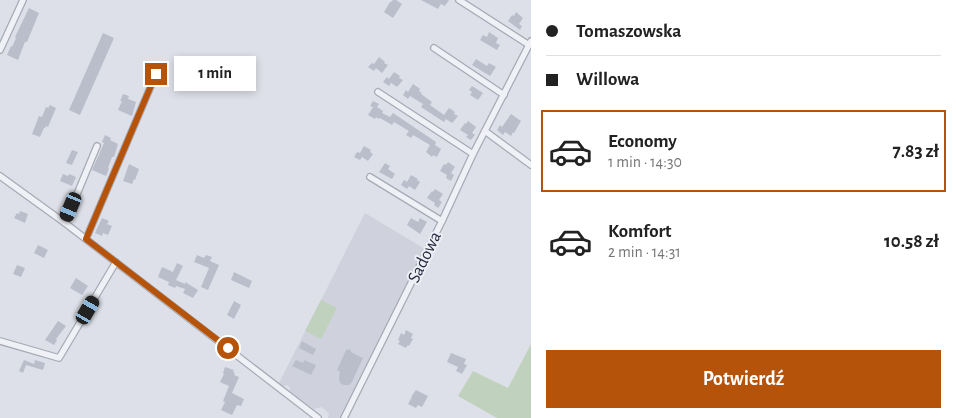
<!DOCTYPE html>
<html lang="pl">
<meta charset="utf-8">
<style>
:root{--surface:#fff;--page:#f2f2f2;--text:#222;--muted:#767676;--line:#e0e0e0;--accent:#b45309}
body{margin:0;font-family:"Alegreya Sans",sans-serif;background:var(--page);color:var(--text);height:100vh;display:flex;flex-direction:column;font-size:19px;white-space:nowrap}
*{box-sizing:border-box;margin:0}
p{font-size:16px;color:var(--muted)}
.icon{flex:none;width:28px;height:28px;fill:none;stroke:currentColor;stroke-width:2;stroke-linecap:round;stroke-linejoin:round}
.map{position:relative;flex:1;overflow:hidden}
.side{display:flex;flex-direction:column;background:var(--surface);width:425px}
.side>*{flex:none}
.hud{display:grid;align-content:center;height:110px;padding:0 15px;background:var(--surface)}
.end{position:absolute;width:22px;height:22px;margin:-11px;border:6px solid #b45309;background:#fff;box-shadow:0 0 0 2px #fff}
.from{border-radius:50%}
.bubble{position:absolute;height:35px;border-radius:0px;background:var(--surface);box-shadow:0 2px 8px #0003;font-size:16px;font-weight:700;line-height:35px;text-align:center}
.car{position:absolute;width:15px;height:30px;margin:-15px -8px;border-radius:6px;box-shadow:0 0 4px 1px #0007;background:linear-gradient(#222 24%,#8ab4d8 0 40%,#222 0 76%,#8ab4d8 0 86%,#222 0)}
.hud b{display:flex;align-items:center;gap:18px;height:48px;font-size:19px}
.hud b+b{border-top:1px solid var(--line)}
.hud i{width:12px;height:12px;background:var(--text)}
ul{padding:0;list-style:none}
li{display:flex;align-items:center;gap:15px;height:82px;margin:0 10px 8px;padding:0 5px;border:2px solid transparent;border-radius:0px}
li div{flex:1}
li b{display:block;font-size:19px}
li em{font-style:normal;font-weight:700}
li.selected{border-color:var(--accent)}
li>.icon{width:45px;height:45px;stroke-width:1.5}
.cta{display:flex;gap:10px;margin-top:auto;padding:10px 15px}
.cta a{flex:1;height:58px;border-radius:0px;background:var(--accent);color:#fff;font-size:20px;font-weight:700;line-height:58px;text-align:center}
main{display:flex;flex:1;min-height:0}
.map>svg:first-child{display:block}
.built{fill:#cfd2dd}
.green{fill:#c0d2be}
.building{fill:#babecb}
.lines{fill:none;stroke-linecap:round;stroke-linejoin:round}
.minor-casing{stroke:#a6aab5;stroke-width:8}
.minor{stroke:#f0f1f6;stroke-width:5.5}
.route{stroke:#b45309;stroke-width:6}
.labels{text-anchor:middle;stroke-width:4;stroke-linejoin:round;paint-order:stroke}
.street-label{font-size:18px;fill:#262b3f;stroke:#edeff5}
</style>
<main>
<div class="map">
<svg width="531" height="418" viewBox="0 0 531 418">
<rect width="100%" height="100%" fill="#dde0e8"/>
<!-- built -->
<path class="built" d="M365 213 425 249 341 418H328L329 413 321 407 314 409 290 391V388L287 385 283 386 279 383Z"/>
<!-- green -->
<g class="green">
<path d="M321 300 337 308 321 339 305 331Z"/>
<path d="M531 344V418H497L458 396 473 371 508 388Z"/>
</g>
<!-- building -->
<g class="building">
<path d="M393 0H396L402 4 393 18 384 12 390 2H391Z"/>
<path d="M421 0H449L445 6 441 4 438 9Z"/>
<path d="M29 8 39 13 27 42H25L18 60 7 55 11 46 12 47 16 38 15 37Z"/>
<path d="M516 12 523 18 519 24 522 26 520 30 508 21 512 15 514 16Z"/>
<path d="M489 32 498 38 496 43 500 45 497 50 480 40 483 35 487 37Z"/>
<path d="M103 33 114 38 80 115 69 110Z"/>
<path d="M379 57 385 62 384 63 388 65 382 73 376 68 374 71 368 67 372 63 374 64Z"/>
<path d="M476 59 487 66 489 63 496 67 490 76 472 65Z"/>
<path d="M394 72 400 76 399 78 403 80 397 87 391 83 389 86 383 82 387 77 389 79Z"/>
<path d="M413 84 420 89 419 91 422 93 421 94 432 102 430 105 444 115 449 108 455 112 454 114 458 116 454 121 452 123 446 119 444 122 421 107 423 104 410 96 408 99 403 95 406 90 408 92Z"/>
<path d="M472 86 483 93 478 100 470 95 472 92 469 90Z"/>
<path d="M123 94 129 96 128 99 136 102 132 116 118 110 122 101H120Z"/>
<path d="M373 101 379 104 377 107 383 111 382 113 390 117 393 113 436 142 435 145 441 149 437 157 433 155 432 157 426 152 430 145 413 135 411 138 406 135 409 131 394 122 392 125 380 118 379 119 376 117 375 119 368 115 373 107 370 106Z"/>
<path d="M50 105 56 108 48 127 46 126 45 128H44L40 137 32 134 39 116 42 117 46 107 48 108Z"/>
<path d="M511 114 521 121 514 133 513 132 511 136 505 132 503 135 497 130 500 125 502 127Z"/>
<path d="M468 121 476 127 472 133 475 135 471 140 466 137 468 135 460 130 465 123 466 124Z"/>
<path d="M105 135 111 138 110 140 118 144 114 157H112L108 168 109 169 106 176 92 170 104 143 102 142Z"/>
<path d="M364 146 371 150 370 152 373 154 368 161 362 157 360 160 354 157 357 152 360 153Z"/>
<path d="M72 150 78 152 72 165 66 163Z"/>
<path d="M448 162 455 167 451 173 454 175 451 181 446 178 447 175 440 171 444 164 446 165Z"/>
<path d="M385 163 390 166 388 169 395 174 392 179 379 172Z"/>
<path d="M129 164 139 169 135 180 134 179 132 184 123 181Z"/>
<path d="M63 174 68 176 69 174 76 177 72 186 60 181Z"/>
<path d="M411 175 418 179 417 180 420 182 415 190 409 186 407 189 401 185 404 180 407 182Z"/>
<path d="M435 189 443 194 439 200 442 202 438 208 434 205 435 203 427 198 432 191 433 192Z"/>
<path d="M20 211 28 214 25 223 14 218 17 213 19 214Z"/>
<path d="M102 218 109 221 107 224 112 226 108 235 103 233 102 236 95 233Z"/>
<path d="M411 218 418 222 420 218 427 222 420 234 407 225Z"/>
<path d="M38 245 48 250 44 258 34 253Z"/>
<path d="M197 255 204 258 206 255 212 257 210 261 219 265 208 290 201 287 209 268 194 262Z"/>
<path d="M177 263 183 266 176 280 185 284V282L198 290 193 298 183 293 185 289 176 286 175 288 168 285 169 282 158 277 162 267 173 272Z"/>
<path d="M17 265 25 268 21 277 13 274Z"/>
<path d="M234 272 252 281 249 288 231 280Z"/>
<path d="M76 278 88 286 82 295 70 288Z"/>
<path d="M234 301 241 305 234 319 227 315Z"/>
<path d="M58 321 66 326 56 339 57 340 54 345 45 340Z"/>
<path d="M406 330 413 334 411 338 413 339 409 346 408 345 406 348 398 344 400 341 398 340 401 333 404 335Z"/>
<path d="M302 341 316 349 313 355 299 348Z"/>
<path d="M350 349 351 352 363 358 352 382 349 385H344L340 383 339 378 340 372 337 370 346 350Z"/>
<path d="M451 353 466 359 464 364 467 365 462 374 456 371 458 367 447 362Z"/>
<path d="M24 360 34 364 35 360 45 363 43 370 26 365 23 373 19 371Z"/>
<path d="M296 360 303 363 304 360 316 365 311 375 292 366Z"/>
<path d="M225 367 234 370 233 372 235 373 234 375 239 377 232 393 244 399 241 406 237 405 232 415 221 410 225 402 223 401 229 386 220 382 224 374 223 373Z"/>
<path d="M416 390 428 396 422 407 418 405 416 408 408 404 412 397H411Z"/>
</g>
<g class="lines">
<!-- minor casing -->
<g class="minor-casing">
<g id="minor">
<path d="M459 0 529 45"/>
<path d="M434 48 504 95"/>
<path d="M0 50 23 0"/>
<path d="M378 92 473 154"/>
<path d="M485 131 531 165"/>
<path d="M0 176 65 223 318 418"/>
<path d="M370 177 442 221"/>
<path d="M65 223 97 146"/>
<path d="M86 239 156 74"/>
<path d="M0 341 59 358 116 262"/>
<path d="M344 418 442 221 473 154 531 41"/>
</g>
</g>
<!-- minor -->
<use href="#minor" class="minor"/>
</g>
<g class="lines">
<!-- route -->
<path class="route" d="M156 74 86 239 228 348"/>
</g>
<g class="labels">
<!-- street labels -->
<g class="street-label">
<text transform="translate(424 257) rotate(-64)" y="6">Sadowa</text>
</g>
</g>
</svg>
<i class="end from" style="left:228px;top:348px"></i>
<i class="end" style="left:156px;top:74px"></i>
<div class="bubble" style="left:174px;top:56px;width:82px">1 min</div>
<i class="car" style="left:71px;top:207px;rotate:203deg"></i>
<i class="car" style="left:88px;top:310px;rotate:30deg"></i>
</div>
<section class="side">
<div class="hud">
<b><i class="from"></i>Tomaszowska</b>
<b><i></i>Willowa</b>
</div>
<ul>
<li class="selected"><svg class="icon" aria-label="car" viewBox="0 0 24 24"><path d="M5 17H2v-5l4-1 3-4h7l3 4 3 1v5h-3M9 17h6M6 11h13"/><circle cx="7" cy="17" r="2"/><circle cx="17" cy="17" r="2"/></svg><div><b>Economy</b><p>1 min · 14:30</p></div><em>7.83 zł</em></li>
<li><svg class="icon" aria-label="car" viewBox="0 0 24 24"><path d="M5 17H2v-5l4-1 3-4h7l3 4 3 1v5h-3M9 17h6M6 11h13"/><circle cx="7" cy="17" r="2"/><circle cx="17" cy="17" r="2"/></svg><div><b>Komfort</b><p>2 min · 14:31</p></div><em>10.58 zł</em></li>
</ul>
<div class="cta"><a>Potwierdź</a></div>
</section>
</main>
